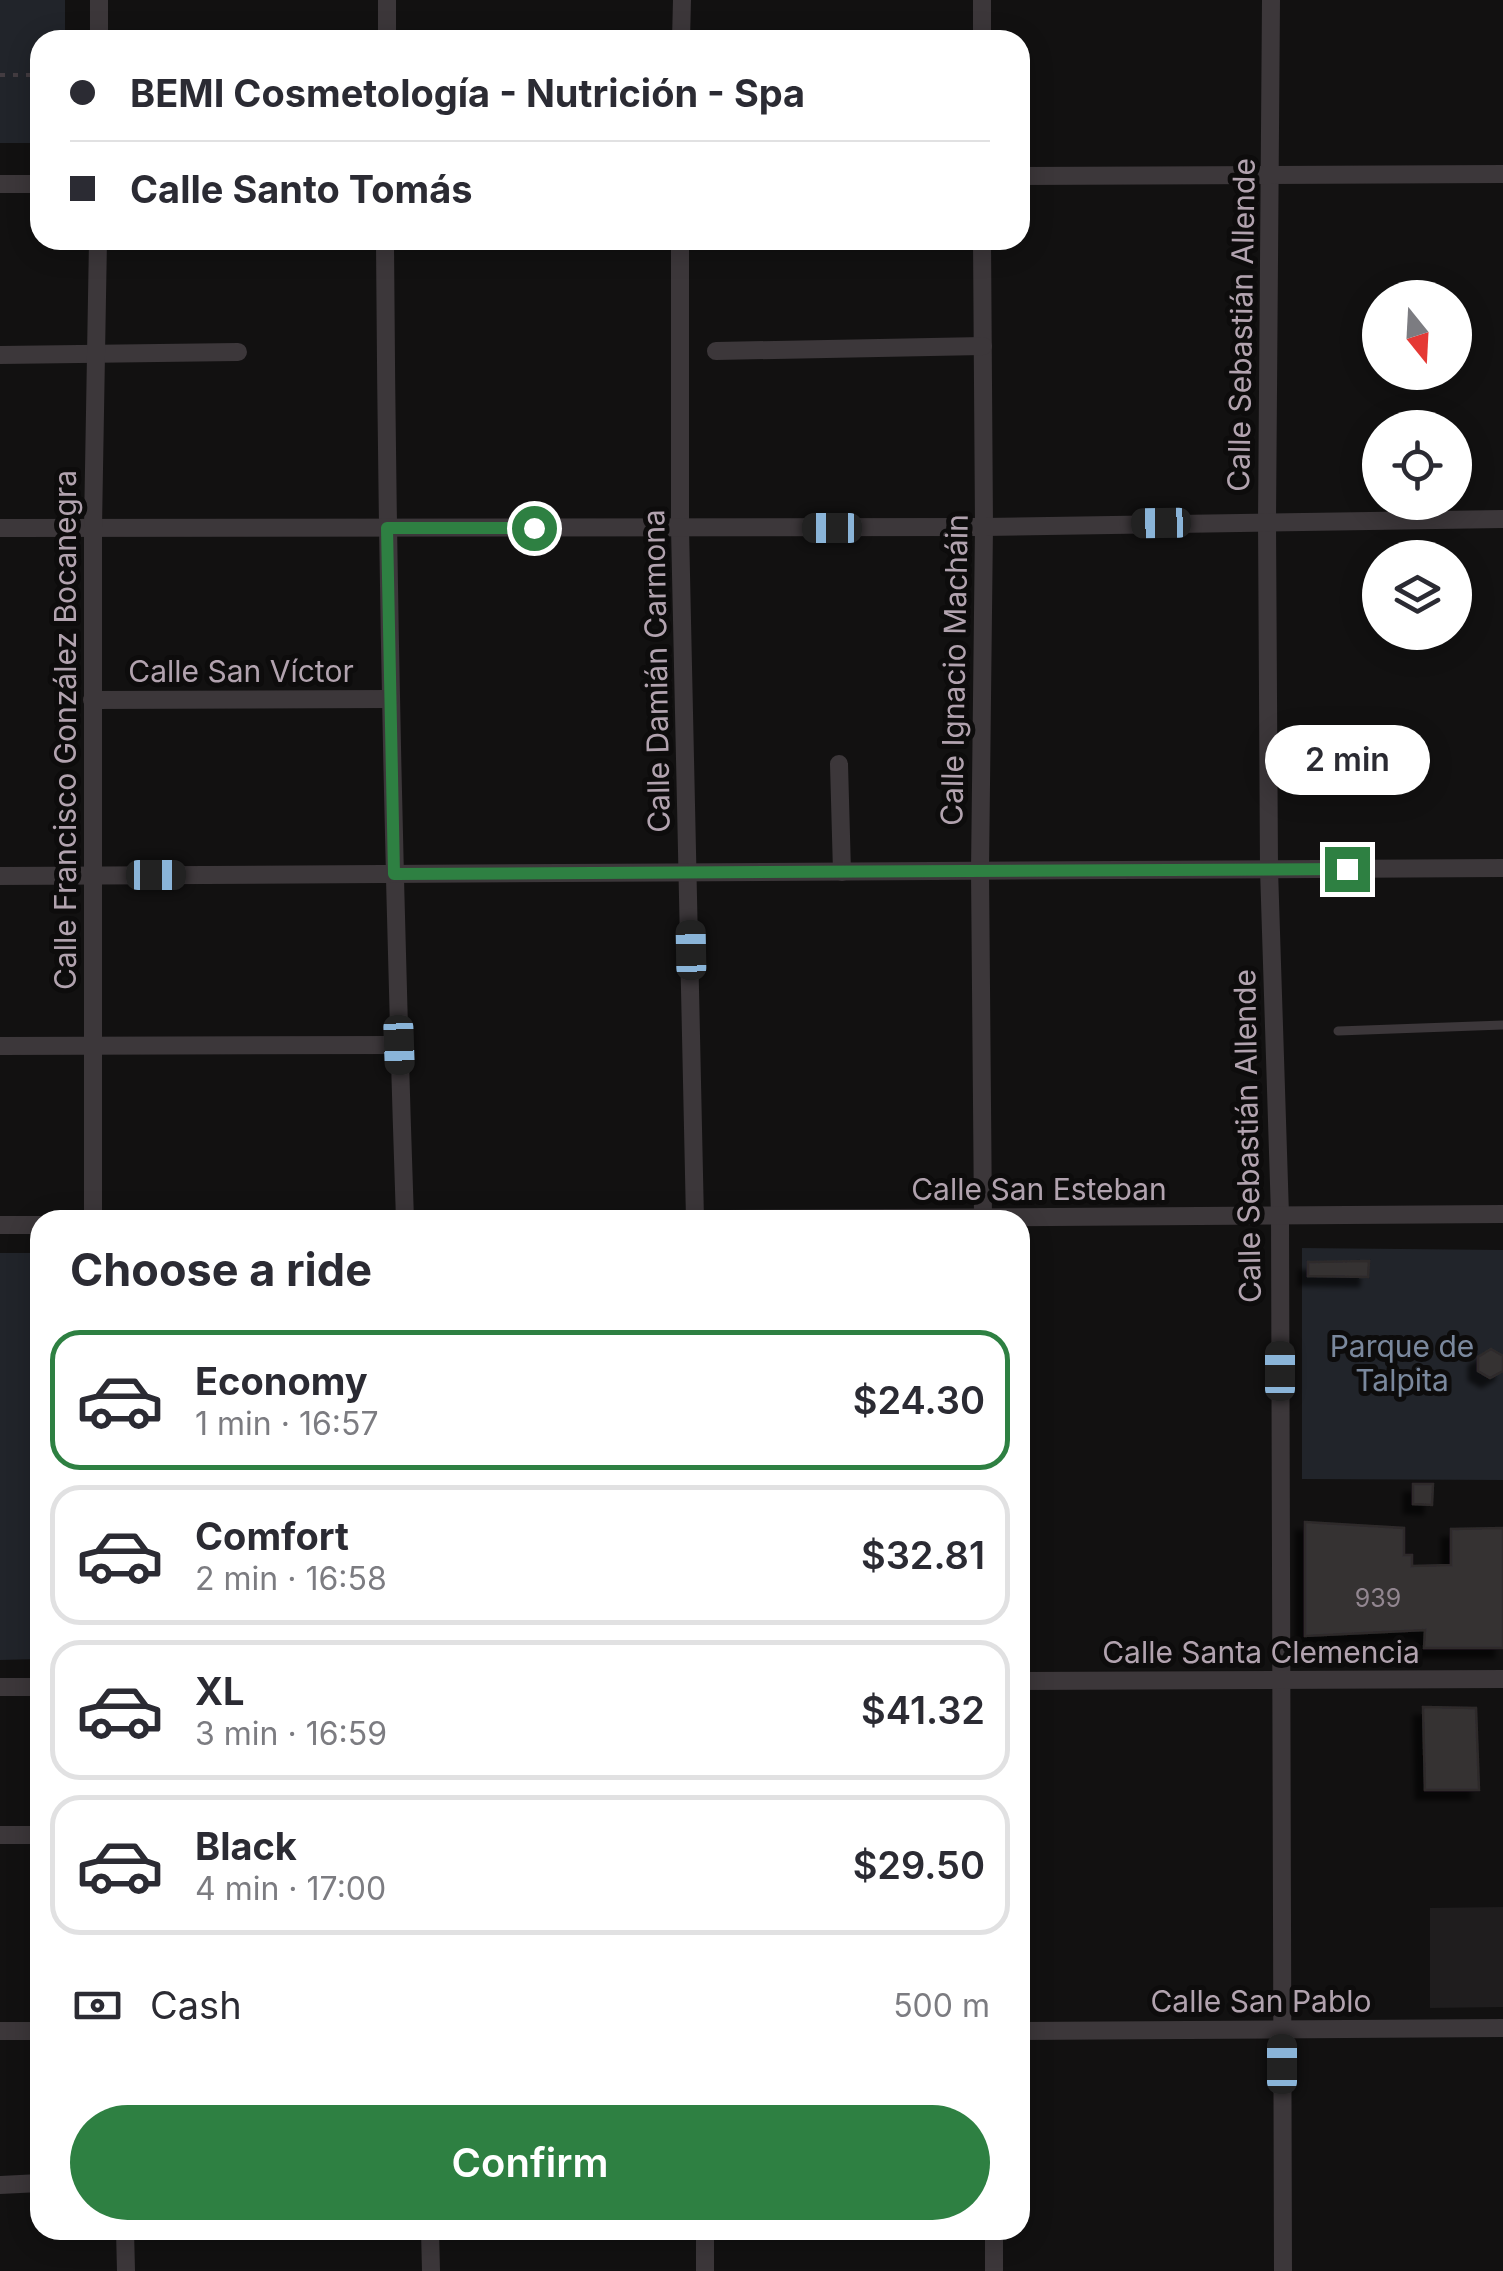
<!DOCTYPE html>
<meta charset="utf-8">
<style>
:root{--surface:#fff;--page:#f2f2f3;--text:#2b2b33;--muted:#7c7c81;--line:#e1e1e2;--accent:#2e8042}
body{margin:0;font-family:Inter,sans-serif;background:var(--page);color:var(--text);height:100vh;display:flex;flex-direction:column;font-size:38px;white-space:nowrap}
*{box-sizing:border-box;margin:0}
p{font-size:32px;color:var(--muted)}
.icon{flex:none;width:55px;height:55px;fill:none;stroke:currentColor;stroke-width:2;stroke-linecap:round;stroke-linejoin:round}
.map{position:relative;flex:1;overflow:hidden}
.sheet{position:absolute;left:30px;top:1210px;width:1000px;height:1030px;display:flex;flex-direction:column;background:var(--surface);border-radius:30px;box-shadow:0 5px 25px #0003}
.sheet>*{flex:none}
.hud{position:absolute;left:30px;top:30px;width:1000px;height:220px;border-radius:30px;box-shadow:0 5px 25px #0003;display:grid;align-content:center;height:220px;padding:0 40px;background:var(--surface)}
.needle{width:65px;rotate:162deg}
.buttons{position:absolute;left:1362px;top:280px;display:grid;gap:20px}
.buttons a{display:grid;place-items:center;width:110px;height:110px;border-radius:50%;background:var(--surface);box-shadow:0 5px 25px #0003;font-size:50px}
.end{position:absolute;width:45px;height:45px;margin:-22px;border:12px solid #2e8042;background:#fff;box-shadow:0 0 0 5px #fff}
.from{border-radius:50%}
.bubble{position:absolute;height:70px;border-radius:35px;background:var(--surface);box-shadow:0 5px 25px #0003;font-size:32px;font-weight:600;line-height:70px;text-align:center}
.car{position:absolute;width:30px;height:60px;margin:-30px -15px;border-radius:12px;box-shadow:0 0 8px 2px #0007;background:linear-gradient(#222 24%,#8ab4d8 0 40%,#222 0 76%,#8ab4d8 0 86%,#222 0)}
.hud b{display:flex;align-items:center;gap:35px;height:95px;font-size:38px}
.hud b+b{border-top:2px solid var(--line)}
.hud i{width:25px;height:25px;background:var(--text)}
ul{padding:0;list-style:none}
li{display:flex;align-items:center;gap:30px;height:140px;margin:0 20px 15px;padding:0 20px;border:5px solid var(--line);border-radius:30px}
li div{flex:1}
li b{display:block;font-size:38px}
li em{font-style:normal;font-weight:600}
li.current{border-color:var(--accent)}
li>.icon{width:90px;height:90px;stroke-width:1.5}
h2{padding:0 40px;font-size:45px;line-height:120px}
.pay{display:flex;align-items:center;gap:25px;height:110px;padding:0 40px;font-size:38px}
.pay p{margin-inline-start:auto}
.button{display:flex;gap:20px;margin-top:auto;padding:20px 40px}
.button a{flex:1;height:115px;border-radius:60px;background:var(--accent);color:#fff;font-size:40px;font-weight:600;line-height:115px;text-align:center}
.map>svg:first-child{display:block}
.built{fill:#1f1d1e}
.green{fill:#21242a}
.building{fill:#343133;stroke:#2e2b2c;stroke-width:2.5;filter:url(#shadow)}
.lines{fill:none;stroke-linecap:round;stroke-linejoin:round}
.path{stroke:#433c41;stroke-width:4;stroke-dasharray:5 8;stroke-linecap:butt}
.service{stroke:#3c373a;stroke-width:9}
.minor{stroke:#3c373a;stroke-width:18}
.route{stroke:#2e8042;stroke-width:12}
.labels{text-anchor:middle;stroke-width:10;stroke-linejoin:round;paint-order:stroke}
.number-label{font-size:25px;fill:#928690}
.street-label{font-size:30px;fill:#b2a3af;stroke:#0d0c0c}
.park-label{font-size:30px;fill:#7a889d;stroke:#0d0c0c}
</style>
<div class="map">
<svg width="1503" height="2271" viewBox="0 0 1503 2271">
<defs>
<filter id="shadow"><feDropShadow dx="-9" dy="9" stdDeviation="2.5" flood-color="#0009"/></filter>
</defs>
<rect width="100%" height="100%" fill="#121111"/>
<!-- built -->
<path class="built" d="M1503 1907V2007L1430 2008V1908Z"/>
<!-- green -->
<g class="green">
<path d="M0 0H65V40H40V143H0Z"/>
<path d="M1302 1248 1503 1250V1480L1302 1479Z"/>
<path d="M0 1253H40V1659L0 1660Z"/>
</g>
<!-- building -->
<g class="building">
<path d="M1369 1261 1368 1277 1308 1276V1262Z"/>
<path d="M1491 1349 1503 1356V1371L1490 1378 1478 1371V1357Z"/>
<path d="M1413 1484H1433L1432 1505 1413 1504Z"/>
<path d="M1305 1522 1404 1528V1555H1412V1566L1451 1565V1529L1503 1528V1648H1424L1425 1630 1305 1636Z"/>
<path d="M1423 1707 1476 1708 1479 1790H1425Z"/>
</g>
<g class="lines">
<!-- path -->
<path class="path" d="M0 75H40"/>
<!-- service -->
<path class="service" d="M1338 1031 1503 1025"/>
<!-- minor -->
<g class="minor">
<path d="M99 0V40"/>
<path d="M982 0V40"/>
<path d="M1271 0 1267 521 1269 869 1280 1215 1283 2271"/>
<path d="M387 40V0"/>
<path d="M681 40 682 0"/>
<path d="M1020 176 1503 174"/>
<path d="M0 184H40"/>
<path d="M385 240C387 567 394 893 405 1220"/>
<path d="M680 240V528L695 1220"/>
<path d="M982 240 984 527 980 871 983 1220"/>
<path d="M716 351 983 346"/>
<path d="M0 355 238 352"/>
<path d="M0 528 984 527 1503 519"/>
<path d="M92 700 390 699"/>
<path d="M839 764 842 872"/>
<path d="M0 876 1503 868"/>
<path d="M0 1046 399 1045"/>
<path d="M93 1220V527L98 240"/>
<path d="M575 1220 1503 1214"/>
<path d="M0 1225H40"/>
<path d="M1020 1681 1503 1679"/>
<path d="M0 1687H40"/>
<path d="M0 1835H40"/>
<path d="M0 2031H40"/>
<path d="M1020 2031 1503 2028"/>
<path d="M0 2185 40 2183"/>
<path d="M125 2230 126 2271"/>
<path d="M430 2230 431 2271"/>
<path d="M705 2230V2271"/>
<path d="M994 2271V2230"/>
</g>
</g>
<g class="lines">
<!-- route -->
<path class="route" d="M534 528H387L394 874 1347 869"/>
</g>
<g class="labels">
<!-- number labels -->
<g class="number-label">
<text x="1378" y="1607">939</text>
</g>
<!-- street labels -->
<g class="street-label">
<text transform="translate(1242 325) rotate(-89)" y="10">Calle Sebastián Allende</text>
<text transform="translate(955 670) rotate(-89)" y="10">Calle Ignacio Macháin</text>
<text transform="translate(657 671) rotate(-91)" y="10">Calle Damián Carmona</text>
<text x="241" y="682">Calle San Víctor</text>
<text transform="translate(66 730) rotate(-90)" y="10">Calle Francisco González Bocanegra</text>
<text transform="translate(1248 1136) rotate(-91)" y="10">Calle Sebastián Allende</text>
<text x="1039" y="1200">Calle San Esteban</text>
<text x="1261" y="1663">Calle Santa Clemencia</text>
<text x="1261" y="2012">Calle San Pablo</text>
</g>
<!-- park labels -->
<g class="park-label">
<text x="1402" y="1357">Parque de<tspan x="1402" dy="34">Talpita</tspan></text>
</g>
</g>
</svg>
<div class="buttons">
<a><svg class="needle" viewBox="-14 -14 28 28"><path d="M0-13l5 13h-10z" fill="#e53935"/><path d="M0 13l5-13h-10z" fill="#7c7c81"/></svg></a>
<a><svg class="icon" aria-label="locate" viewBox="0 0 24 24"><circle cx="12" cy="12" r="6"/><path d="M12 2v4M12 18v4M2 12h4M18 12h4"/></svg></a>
<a><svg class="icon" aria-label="layers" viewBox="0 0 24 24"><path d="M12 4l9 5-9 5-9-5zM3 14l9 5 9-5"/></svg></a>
</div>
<i class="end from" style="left:534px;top:528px"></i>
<i class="end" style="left:1347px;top:869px"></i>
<div class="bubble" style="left:1265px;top:725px;width:165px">2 min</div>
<i class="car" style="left:1161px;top:523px;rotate:269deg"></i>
<i class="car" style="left:832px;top:528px;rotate:270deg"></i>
<i class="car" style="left:156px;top:875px;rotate:90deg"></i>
<i class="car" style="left:691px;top:950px;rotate:359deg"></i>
<i class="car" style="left:399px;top:1045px;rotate:178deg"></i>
<i class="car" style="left:1280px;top:1371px;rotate:0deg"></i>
<i class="car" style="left:1282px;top:2064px;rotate:0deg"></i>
<div class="hud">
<b><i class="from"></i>BEMI Cosmetología - Nutrición - Spa</b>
<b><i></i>Calle Santo Tomás</b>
</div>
<section class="sheet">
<h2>Choose a ride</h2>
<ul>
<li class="current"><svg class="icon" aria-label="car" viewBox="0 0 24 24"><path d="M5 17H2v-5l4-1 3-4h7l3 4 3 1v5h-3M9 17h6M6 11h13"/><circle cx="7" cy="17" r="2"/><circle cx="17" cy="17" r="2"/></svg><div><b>Economy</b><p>1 min · 16:57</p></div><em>$24.30</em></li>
<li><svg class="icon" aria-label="car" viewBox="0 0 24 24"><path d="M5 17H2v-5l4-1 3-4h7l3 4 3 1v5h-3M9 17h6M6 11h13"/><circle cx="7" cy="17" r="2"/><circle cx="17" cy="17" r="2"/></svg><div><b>Comfort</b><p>2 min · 16:58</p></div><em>$32.81</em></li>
<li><svg class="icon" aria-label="car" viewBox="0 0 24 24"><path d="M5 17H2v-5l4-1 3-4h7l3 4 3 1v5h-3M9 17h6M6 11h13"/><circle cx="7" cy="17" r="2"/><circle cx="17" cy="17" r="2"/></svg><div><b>XL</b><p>3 min · 16:59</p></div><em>$41.32</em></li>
<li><svg class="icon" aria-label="car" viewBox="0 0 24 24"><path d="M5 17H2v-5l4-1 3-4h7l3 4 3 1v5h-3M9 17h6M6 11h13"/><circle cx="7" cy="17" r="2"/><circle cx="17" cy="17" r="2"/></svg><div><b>Black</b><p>4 min · 17:00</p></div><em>$29.50</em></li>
</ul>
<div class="pay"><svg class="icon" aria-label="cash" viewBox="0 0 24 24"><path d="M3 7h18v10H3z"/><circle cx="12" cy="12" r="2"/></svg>Cash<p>500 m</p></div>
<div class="button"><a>Confirm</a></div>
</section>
</div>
